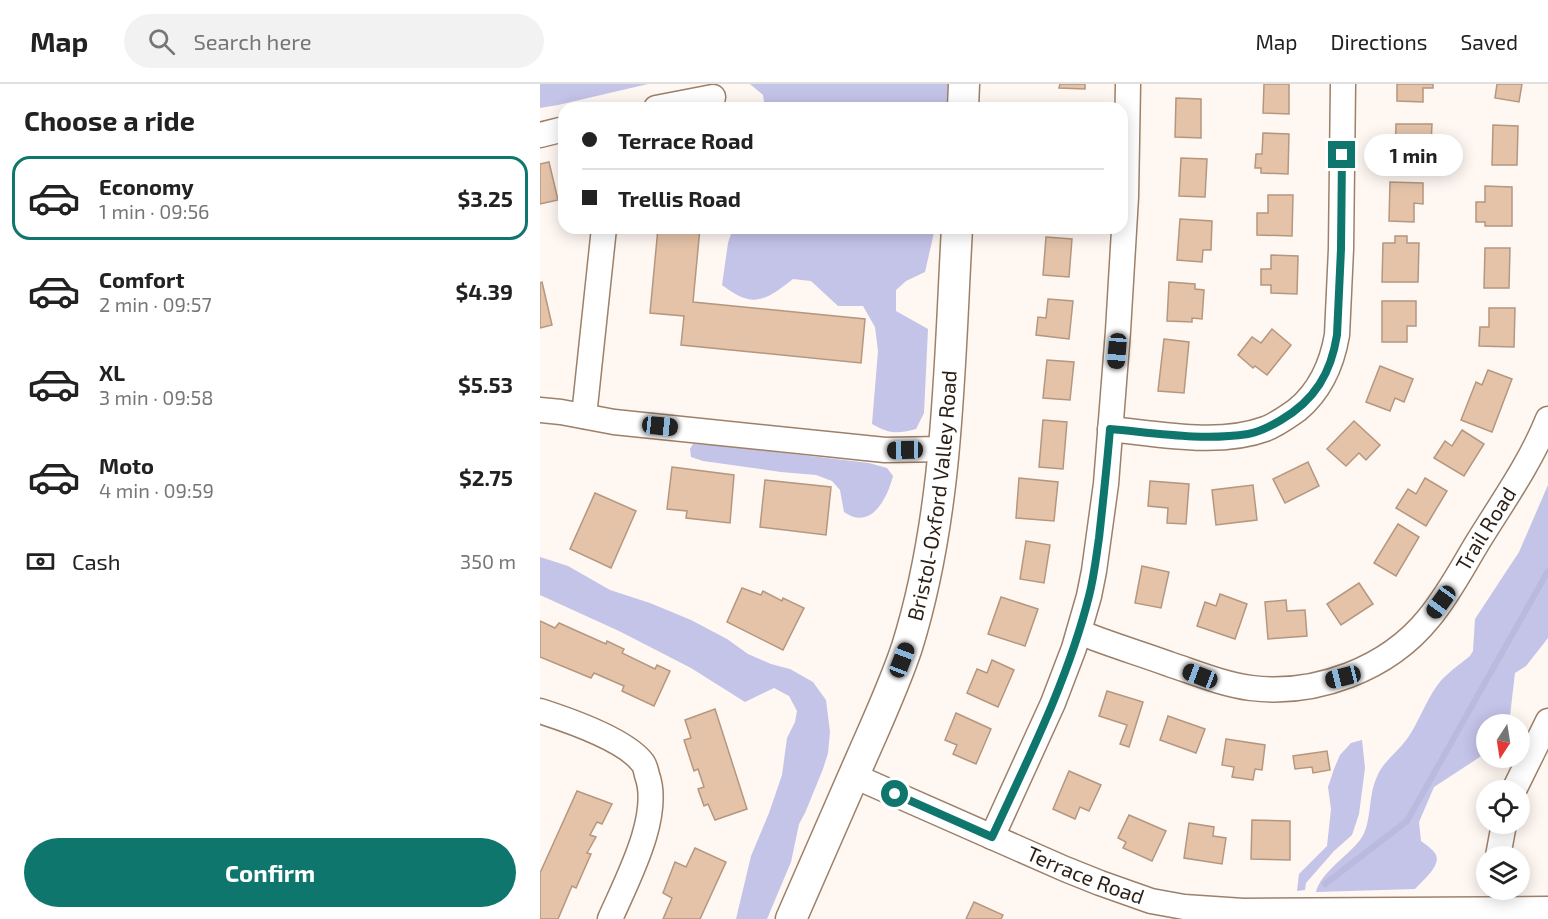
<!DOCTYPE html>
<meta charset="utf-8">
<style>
:root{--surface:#fff;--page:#f2f2f2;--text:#222;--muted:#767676;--line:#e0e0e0;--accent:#0f766e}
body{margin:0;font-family:"Exo 2",sans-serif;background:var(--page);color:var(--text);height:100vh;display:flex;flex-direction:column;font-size:22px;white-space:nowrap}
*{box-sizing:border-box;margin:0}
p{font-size:20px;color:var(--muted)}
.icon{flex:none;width:33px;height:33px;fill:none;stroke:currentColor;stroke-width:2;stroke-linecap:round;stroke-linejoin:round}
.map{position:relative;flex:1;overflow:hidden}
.panel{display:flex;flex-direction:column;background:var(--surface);width:540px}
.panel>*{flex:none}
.guide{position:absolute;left:18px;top:18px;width:570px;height:132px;border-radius:18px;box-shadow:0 3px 15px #0003;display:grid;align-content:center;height:132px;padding:0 24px;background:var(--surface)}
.needle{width:39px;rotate:192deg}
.fabs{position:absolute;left:936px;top:630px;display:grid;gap:12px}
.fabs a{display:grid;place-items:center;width:54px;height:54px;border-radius:50%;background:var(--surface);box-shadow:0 3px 15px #0003;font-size:30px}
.end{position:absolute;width:27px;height:27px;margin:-14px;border:8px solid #0f766e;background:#fff;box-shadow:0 0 0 3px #fff}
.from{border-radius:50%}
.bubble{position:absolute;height:42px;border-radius:21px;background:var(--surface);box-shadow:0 3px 15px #0003;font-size:20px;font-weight:700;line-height:42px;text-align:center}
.car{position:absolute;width:18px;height:36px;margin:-18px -9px;border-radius:8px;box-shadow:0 0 4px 2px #0007;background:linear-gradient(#222 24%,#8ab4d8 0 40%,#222 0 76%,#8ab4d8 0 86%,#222 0)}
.guide b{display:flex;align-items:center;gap:21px;height:57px;font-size:22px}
.guide b+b{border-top:2px solid var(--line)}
.guide i{width:15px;height:15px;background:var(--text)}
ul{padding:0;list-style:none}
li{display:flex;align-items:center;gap:18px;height:84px;margin:0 12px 9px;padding:0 12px;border:3px solid transparent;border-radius:18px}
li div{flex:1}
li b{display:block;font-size:22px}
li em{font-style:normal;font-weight:700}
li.on{border-color:var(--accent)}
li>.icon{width:54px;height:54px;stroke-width:1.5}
h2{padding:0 24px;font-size:27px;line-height:72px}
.pay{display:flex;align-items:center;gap:15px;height:66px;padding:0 24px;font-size:22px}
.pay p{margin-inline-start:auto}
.action{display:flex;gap:12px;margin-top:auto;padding:12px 24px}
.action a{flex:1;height:69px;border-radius:36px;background:var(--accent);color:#fff;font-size:24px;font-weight:700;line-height:69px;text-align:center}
header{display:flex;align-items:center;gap:36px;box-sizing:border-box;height:84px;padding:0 30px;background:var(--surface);border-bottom:2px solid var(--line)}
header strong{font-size:28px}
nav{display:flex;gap:33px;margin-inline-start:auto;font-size:21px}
.search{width:420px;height:54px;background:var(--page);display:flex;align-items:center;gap:15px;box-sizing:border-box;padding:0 21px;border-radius:33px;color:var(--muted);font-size:22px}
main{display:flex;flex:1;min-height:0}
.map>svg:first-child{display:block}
.forest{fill:#c4c3e8}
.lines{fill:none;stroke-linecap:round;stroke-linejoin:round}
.stream{stroke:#bab9de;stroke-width:6}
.building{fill:#e4c3a9;stroke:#b5977f;stroke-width:1.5}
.minor-casing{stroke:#9d8069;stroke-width:27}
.major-casing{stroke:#9d8069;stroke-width:33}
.minor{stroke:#fff;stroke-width:24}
.major{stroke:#fff;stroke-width:30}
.route{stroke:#0f766e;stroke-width:8}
.labels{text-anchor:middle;stroke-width:5;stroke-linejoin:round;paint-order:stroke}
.street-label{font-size:21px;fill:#2b1f16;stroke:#fff}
</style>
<header>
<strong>Map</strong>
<div class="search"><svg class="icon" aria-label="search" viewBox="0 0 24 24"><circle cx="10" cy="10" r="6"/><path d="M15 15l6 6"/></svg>Search here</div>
<nav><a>Map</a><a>Directions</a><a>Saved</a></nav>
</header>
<main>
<section class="panel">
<h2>Choose a ride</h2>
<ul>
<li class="on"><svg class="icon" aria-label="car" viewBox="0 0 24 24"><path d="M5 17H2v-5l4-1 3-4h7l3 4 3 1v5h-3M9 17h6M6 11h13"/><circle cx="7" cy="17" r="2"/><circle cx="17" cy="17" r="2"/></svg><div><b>Economy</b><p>1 min · 09:56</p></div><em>$3.25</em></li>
<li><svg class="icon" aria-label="car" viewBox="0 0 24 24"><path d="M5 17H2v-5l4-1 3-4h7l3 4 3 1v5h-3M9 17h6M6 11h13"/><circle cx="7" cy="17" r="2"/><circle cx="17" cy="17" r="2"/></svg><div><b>Comfort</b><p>2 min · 09:57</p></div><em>$4.39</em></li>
<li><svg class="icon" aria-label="car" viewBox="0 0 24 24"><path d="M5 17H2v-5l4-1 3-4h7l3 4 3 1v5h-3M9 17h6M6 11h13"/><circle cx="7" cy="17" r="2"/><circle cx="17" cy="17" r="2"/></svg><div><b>XL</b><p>3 min · 09:58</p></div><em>$5.53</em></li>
<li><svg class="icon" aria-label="car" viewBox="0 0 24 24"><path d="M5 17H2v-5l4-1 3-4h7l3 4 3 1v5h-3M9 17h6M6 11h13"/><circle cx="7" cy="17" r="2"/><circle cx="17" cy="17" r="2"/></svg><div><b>Moto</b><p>4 min · 09:59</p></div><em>$2.75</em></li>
</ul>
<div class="pay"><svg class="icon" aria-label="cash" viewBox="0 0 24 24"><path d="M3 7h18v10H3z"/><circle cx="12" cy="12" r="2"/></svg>Cash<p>350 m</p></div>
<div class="action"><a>Confirm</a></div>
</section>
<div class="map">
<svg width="1008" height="835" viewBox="0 0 1008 835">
<rect width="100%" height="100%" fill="#fef7f2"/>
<!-- forest -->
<g class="forest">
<path d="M0 0H108L18 21 0 24Z"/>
<path d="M210 0H410L407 24H225L223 11Z"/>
<path d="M193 144H395L385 188 366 197 356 206V227L388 245 384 329 376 345C356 350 350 350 332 340L338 267 335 243 323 222H298L271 197 253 195C225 217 213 225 182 201L188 159Z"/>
<path d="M153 360 179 361 329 379 347 384 353 392C347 415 331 447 304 428L300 406 292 397 276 391 241 388 163 377 151 373 150 365Z"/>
<path d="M1008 401V554L986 582 975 589 969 640H946V669L894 703 879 738 881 757C886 761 893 765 896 771 901 782 882 797 875 805L776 808C780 789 809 771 820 756 832 741 828 713 836 695 842 678 857 669 867 655 879 638 886 616 899 599 907 589 920 580 930 572L933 567 935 535 979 468Z"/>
<path d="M0 473 28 482 70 506 110 519 151 536 187 555 208 570 231 580 250 585 273 598 286 616 290 648 288 669 283 685 265 729 259 740 251 778 227 835H196L211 772 229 729 242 691 247 654 255 638 257 627 249 612 234 604 205 618 151 584 79 547 0 511Z"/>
<path d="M822 656 825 684 819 730 812 751 794 767 766 799 765 806 757 807 759 790 787 762 791 725 788 703 794 685 800 671 811 659Z"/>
</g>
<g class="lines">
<!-- stream -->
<path class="stream" d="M785 800 867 737 1008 487"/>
</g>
<!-- building -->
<g class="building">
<path d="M520 0H545V5L519 4Z"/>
<path d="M724 0H749V30L723 29Z"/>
<path d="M857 0H893V4H883V18L857 17Z"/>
<path d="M957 0H982L979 18 955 14Z"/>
<path d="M636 14 661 15V54L635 53Z"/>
<path d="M856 40H892L891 60H882L881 78H855Z"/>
<path d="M953 41 978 42 977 81H952Z"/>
<path d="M723 49 749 50 748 90 721 89V84H715L716 70H722Z"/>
<path d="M641 74 667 75 665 113 639 112Z"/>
<path d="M9 78 18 116 0 120V80Z"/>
<path d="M850 98 883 99V120L874 119V138L849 137Z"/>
<path d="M945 102 972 103V142H945V138H936V118H945Z"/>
<path d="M728 111H753L752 152 717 151V129H728Z"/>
<path d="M640 135 672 137 671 166H663L662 178 637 176Z"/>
<path d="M118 144H160L153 218 325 235 321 279 141 261 144 232 110 229Z"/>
<path d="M855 152H867V159H879L878 198H842L843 159H855Z"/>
<path d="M506 153 532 155 529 193 503 191Z"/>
<path d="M945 164H970L969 204H944Z"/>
<path d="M731 171 758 172 757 210 731 209V201H721V185H731Z"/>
<path d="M2 198 12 241 0 244V199Z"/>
<path d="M629 198 655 200V205L664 206 662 235 652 234V238L627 237Z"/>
<path d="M508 215 533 217 529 255 496 251 498 233 506 234Z"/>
<path d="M842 217H876V242H867V258H842Z"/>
<path d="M949 224H975L974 263 939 262 940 243H949Z"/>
<path d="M732 245 751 261 727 291 715 282 713 284 698 271 712 253 721 259Z"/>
<path d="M624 255 649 258 644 309 618 307Z"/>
<path d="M507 276 534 278 530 316 503 314Z"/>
<path d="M840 282 873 295 864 318 855 314 850 327 826 318Z"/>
<path d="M948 286 972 295 952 348 921 336 936 298 942 301Z"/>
<path d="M503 336 527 338 523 385 499 383Z"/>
<path d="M814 337 840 361 826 376 819 369 806 382 787 365Z"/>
<path d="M922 346 944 360 924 392 894 374 905 357 912 362Z"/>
<path d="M768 378 779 402 745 419 733 395Z"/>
<path d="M132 383 194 391 190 439 146 434 147 427 127 425Z"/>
<path d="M479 394 518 398 514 437 476 434Z"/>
<path d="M885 394 907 407 886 442 856 424 868 405 876 410Z"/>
<path d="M225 396 291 403 286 451 220 443Z"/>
<path d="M610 397 649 400 646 440 627 439 628 424 608 422Z"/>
<path d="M713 401 717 436 676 441 672 406Z"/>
<path d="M55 409 96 427 71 484 30 465Z"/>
<path d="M858 440 879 453 856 492 834 479Z"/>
<path d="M486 457 510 461 504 499 480 495Z"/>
<path d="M602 482 629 488 621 524 595 519Z"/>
<path d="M819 499 833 520 801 541 787 520Z"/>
<path d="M202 504 221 511 223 507 242 517 243 514 264 524 243 566 187 538Z"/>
<path d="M680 510 707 520 695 555 657 542 665 518 676 522Z"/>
<path d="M461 513 498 525 485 562 448 550Z"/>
<path d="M746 516 747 527 765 526 767 552 728 555 725 518Z"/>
<path d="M0 537 15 544 19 539 66 560 67 557 84 565 82 569 115 585 117 581 130 587 114 622 82 607 84 602 54 589 51 594 0 573Z"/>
<path d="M452 576 474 586 458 623 427 609 437 585 447 589Z"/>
<path d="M567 607 603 618 589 663 580 660 587 641 559 632Z"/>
<path d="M175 625 207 725 175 736 168 720 164 722 158 705 164 703 158 685 154 687 144 656 151 654 145 636Z"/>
<path d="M416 629 451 645 436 680 413 670 417 661 405 656Z"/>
<path d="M628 632 665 645 656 669 620 656Z"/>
<path d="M686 655 725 661 722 686 715 685 713 696 692 693 694 683 682 681Z"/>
<path d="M787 667 790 686 773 689 772 683 755 685 753 672Z"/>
<path d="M529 687 561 701 549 727 540 723 535 735 513 725Z"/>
<path d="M37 707 72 720 62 740 57 738 50 751 56 753 47 769 51 770 36 804 32 802 18 835H0V789Z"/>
<path d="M589 731 626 747 612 777 583 764 586 758 578 754Z"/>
<path d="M712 736 750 737V776L711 775Z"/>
<path d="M649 739 674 743 673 752 686 754 682 780 644 774Z"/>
<path d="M155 764 186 778 160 835H123L132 814 123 809 135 778 146 783Z"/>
<path d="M434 818 463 831 461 835H426Z"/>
</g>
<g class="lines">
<!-- minor casing -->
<g class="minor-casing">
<g id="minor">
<path d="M116 24 173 13"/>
<path d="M0 51 24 45"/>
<path d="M0 326 21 328 74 338 345 366 403 365"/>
<path d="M44 332 64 144"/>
<path d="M570 345C619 350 679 362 725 345 736 341 747 333 757 326 780 307 792 280 797 251L801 165 803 0"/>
<path id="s1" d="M539 548C568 560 599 569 629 580 656 589 682 600 711 604 776 612 848 585 889 534 908 511 921 486 936 461 961 420 990 380 1008 335"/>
<path d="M0 627C28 636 84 655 102 678 105 681 106 687 107 691 122 732 87 796 70 835"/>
<path id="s2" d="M314 692 525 785 560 799 611 817 644 823 703 827 1008 825"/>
<path d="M974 706 1008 637"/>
<path d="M452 753 513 619 534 564 549 512 554 487 566 400 578 247 586 113 588 0"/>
<path d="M958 772 964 740"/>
</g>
</g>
<!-- major casing -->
<g class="major-casing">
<g id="major">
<path d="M423 24 424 0"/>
<path id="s3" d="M251 835C275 779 300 724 324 668 339 634 355 599 367 563 409 428 409 284 417 144"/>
</g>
</g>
<!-- minor -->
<use href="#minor" class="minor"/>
<!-- major -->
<use href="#major" class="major"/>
</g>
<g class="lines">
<!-- route -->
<path class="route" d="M355 710 452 753C488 675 528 596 549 512 554 493 556 474 559 454 563 418 567 382 570 345 615 349 662 357 708 350 720 348 731 342 741 336 775 316 791 289 797 251L801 165 802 71"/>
</g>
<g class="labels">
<!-- street labels -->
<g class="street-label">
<text dy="7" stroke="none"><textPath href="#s3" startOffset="450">Bristol-Oxford Valley Road</textPath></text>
<text dy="7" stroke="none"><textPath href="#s1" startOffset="486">Trail Road</textPath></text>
<text dy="7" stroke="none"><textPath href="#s2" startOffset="252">Terrace Road</textPath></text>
</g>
</g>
</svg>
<div class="fabs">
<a><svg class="needle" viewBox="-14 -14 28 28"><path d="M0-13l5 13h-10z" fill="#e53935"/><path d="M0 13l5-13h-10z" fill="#767676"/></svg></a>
<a><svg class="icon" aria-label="locate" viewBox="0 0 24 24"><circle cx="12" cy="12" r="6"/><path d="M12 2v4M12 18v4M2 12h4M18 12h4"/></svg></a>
<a><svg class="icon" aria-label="layers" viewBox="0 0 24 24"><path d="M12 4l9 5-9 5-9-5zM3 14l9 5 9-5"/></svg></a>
</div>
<i class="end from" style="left:355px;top:710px"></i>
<i class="end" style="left:802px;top:71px"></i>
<div class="bubble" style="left:824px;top:50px;width:99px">1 min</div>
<i class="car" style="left:577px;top:267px;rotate:185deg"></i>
<i class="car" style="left:120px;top:342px;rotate:96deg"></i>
<i class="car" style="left:365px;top:366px;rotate:269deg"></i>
<i class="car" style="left:901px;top:518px;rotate:216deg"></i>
<i class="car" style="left:362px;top:576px;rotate:21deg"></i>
<i class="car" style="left:660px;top:592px;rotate:291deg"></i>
<i class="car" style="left:803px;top:593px;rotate:256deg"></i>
<div class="guide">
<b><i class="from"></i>Terrace Road</b>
<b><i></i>Trellis Road</b>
</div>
</div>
</main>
